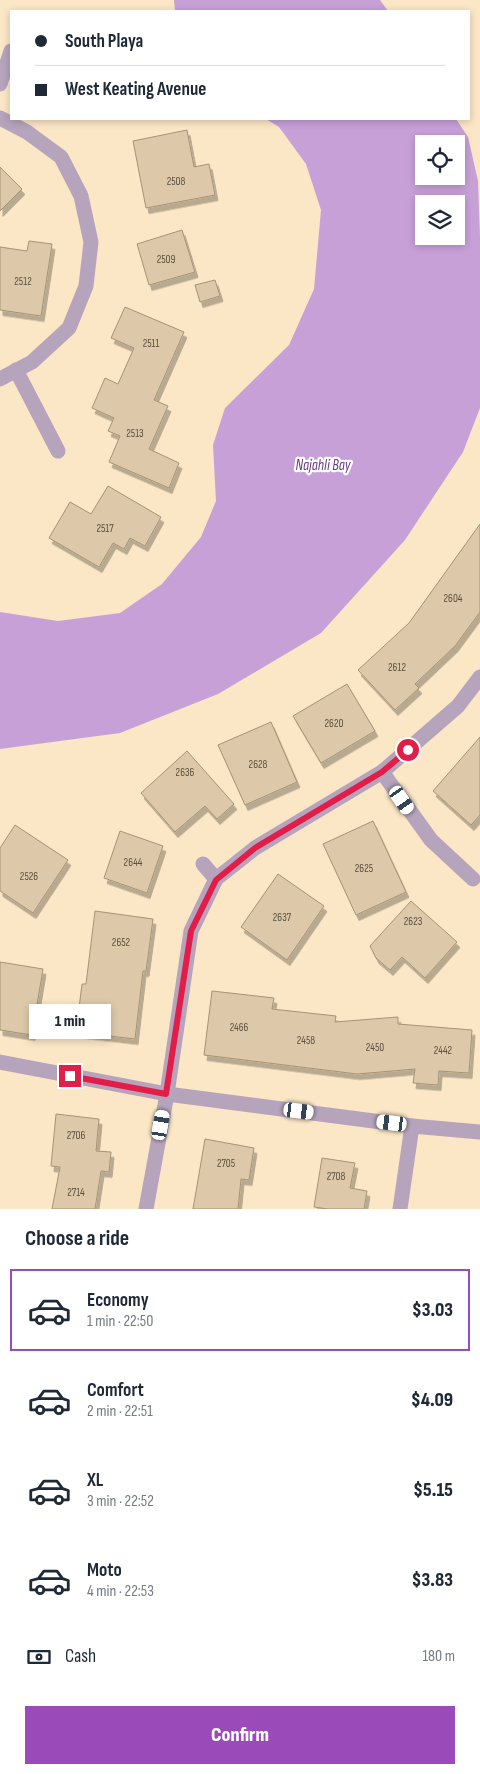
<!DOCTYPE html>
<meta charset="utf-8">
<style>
:root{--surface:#fff;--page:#f2f2f3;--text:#1f2937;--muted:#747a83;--line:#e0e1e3;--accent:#9b4aba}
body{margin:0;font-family:"Sofia Sans Condensed",sans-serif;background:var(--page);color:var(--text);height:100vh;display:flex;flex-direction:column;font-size:19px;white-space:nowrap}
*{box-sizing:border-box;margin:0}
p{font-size:16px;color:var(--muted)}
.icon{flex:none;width:28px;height:28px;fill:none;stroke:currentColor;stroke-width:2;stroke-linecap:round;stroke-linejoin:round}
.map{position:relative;height:1209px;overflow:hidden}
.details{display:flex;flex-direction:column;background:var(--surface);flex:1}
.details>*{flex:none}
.top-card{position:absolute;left:10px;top:10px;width:460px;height:110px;border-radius:0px;box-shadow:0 2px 8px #0003;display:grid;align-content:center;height:110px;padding:0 25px;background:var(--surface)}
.fabs{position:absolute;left:415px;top:135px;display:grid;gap:10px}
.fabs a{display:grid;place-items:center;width:50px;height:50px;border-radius:0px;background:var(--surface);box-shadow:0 2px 8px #0003;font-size:25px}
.end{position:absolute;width:22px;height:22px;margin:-11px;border:6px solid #e11d48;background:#fff;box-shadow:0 0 0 2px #fff}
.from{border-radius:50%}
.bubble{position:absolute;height:35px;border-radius:0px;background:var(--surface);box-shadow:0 2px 8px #0003;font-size:16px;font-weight:800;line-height:35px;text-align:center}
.car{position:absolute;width:15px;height:30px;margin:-15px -8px;border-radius:6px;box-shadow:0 0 4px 1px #0007;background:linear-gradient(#fff 24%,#345 0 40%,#fff 0 76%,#345 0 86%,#fff 0)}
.top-card b{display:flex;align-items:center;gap:18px;height:48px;font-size:19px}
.top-card b+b{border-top:1px solid var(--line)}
.top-card i{width:12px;height:12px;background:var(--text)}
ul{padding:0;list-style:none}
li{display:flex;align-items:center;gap:15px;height:82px;margin:0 10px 8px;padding:0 15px;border:2px solid transparent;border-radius:0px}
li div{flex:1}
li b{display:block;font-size:19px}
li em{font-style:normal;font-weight:800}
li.active{border-color:var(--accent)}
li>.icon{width:45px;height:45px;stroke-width:1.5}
h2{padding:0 25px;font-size:22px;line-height:60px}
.pay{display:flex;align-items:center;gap:12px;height:55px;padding:0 25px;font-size:19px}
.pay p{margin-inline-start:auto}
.button{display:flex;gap:10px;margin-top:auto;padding:10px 25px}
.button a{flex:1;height:58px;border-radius:0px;background:var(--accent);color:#fff;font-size:20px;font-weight:800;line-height:58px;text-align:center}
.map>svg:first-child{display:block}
.water{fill:#c7a0d7;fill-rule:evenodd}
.building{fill:#ddc8a9;stroke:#a69375;filter:url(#shadow)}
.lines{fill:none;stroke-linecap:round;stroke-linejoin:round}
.minor{stroke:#b5a4bc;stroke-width:15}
.route{stroke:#e11d48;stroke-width:6}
.labels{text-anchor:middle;stroke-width:4.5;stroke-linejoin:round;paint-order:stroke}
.number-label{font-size:11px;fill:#5c5140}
.water-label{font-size:15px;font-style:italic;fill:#6a3a7d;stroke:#fff}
</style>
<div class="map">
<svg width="480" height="1209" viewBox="0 0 480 1209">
<defs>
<filter id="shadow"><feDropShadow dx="3" dy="5.5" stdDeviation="0" flood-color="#0004"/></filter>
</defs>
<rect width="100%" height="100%" fill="#fbe6c6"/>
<!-- water -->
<g class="water">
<path d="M174 0H380L388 11H175Z"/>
<path d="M266 119H456L468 137 478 181 480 237V408L463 452 405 540 321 633 218 694 120 733 0 749V612L58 621 120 613 162 584 201 537 216 501 213 445 225 408 289 345 314 289 321 210 306 164 279 127ZM424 144H456V176H424ZM424 204H456V236H424Z"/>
</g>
<!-- building -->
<g class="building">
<path d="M187 130 194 167 209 164 215 195 146 208 133 141Z"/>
<path d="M0 167 22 189 0 211Z"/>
<path d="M182 230 195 272 149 285 137 244Z"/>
<path d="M29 241 52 244 41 316 0 310V247L27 251Z"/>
<path d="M215 280 220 296 200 302 195 285Z"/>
<path d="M125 307 184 332 154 400 168 406 149 449 179 463 169 488 109 462 120 436 108 431 114 418 92 408 105 378 118 384 134 348 111 338Z"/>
<path d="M108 486 161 517 145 546 130 538 124 549 113 543 99 567 49 538 70 502 91 514Z"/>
<path d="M480 524V612L455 646 415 684 419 688 395 710 358 670 409 623Z"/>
<path d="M347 684 375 731 321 763 293 716Z"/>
<path d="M271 722 297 782 245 805 218 745Z"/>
<path d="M480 737V815L471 825 433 791Z"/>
<path d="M187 751 234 804 217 819 205 806 175 832 141 793Z"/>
<path d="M373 821 406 892 356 915 323 844Z"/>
<path d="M15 825 68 860 33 913 0 891V848Z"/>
<path d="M120 831 163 846 147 893 104 878Z"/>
<path d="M278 874 324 906 287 960 241 927Z"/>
<path d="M411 901 457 942 425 978 402 957 390 970 376 958 370 946Z"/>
<path d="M95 911 153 919 146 971H143L135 1039 76 1032 82 984H86Z"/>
<path d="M0 962 43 969 32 1035 0 1030Z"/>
<path d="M212 991 274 998 272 1009 336 1016 335 1022 398 1017V1024L472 1030 469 1073 439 1071 438 1085 413 1083 415 1069 357 1074 204 1055Z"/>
<path d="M56 1114 99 1119 96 1151 111 1152 109 1172 101 1171 95 1209H52L60 1167 51 1166Z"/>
<path d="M205 1139 254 1148 249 1180 241 1179 238 1209H193Z"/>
<path d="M322 1158 355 1163 350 1188 367 1191 364 1209H328L314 1207Z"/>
</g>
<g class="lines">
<!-- minor -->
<g class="minor">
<path d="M0 84 11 51"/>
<path d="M0 118 27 132 61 157 81 196 91 242 86 286 69 328 32 362 0 379"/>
<path d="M16 370 58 451"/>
<path d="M382 772 431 840 473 879"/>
<path d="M203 864 216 879"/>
<path d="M0 1062 167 1094 412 1126 480 1132"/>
<path d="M146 1209 167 1094 191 931 216 879 255 848 382 772 458 706 480 677"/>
<path d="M400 1209 412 1126"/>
</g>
</g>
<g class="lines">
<!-- route -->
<path class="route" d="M70 1076 166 1094 191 931 216 880 255 848 382 772 408 750"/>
</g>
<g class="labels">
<!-- number labels -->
<g class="number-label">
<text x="176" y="185">2508</text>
<text x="166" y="263">2509</text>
<text x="23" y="285">2512</text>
<text x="151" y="347">2511</text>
<text x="135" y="437">2513</text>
<text x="105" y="532">2517</text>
<text x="453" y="602">2604</text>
<text x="397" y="671">2612</text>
<text x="334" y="727">2620</text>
<text x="258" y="768">2628</text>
<text x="185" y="776">2636</text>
<text x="133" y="866">2644</text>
<text x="364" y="872">2625</text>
<text x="29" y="880">2526</text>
<text x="282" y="921">2637</text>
<text x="413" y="925">2623</text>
<text x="121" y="946">2652</text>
<text x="239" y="1031">2466</text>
<text x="306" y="1044">2458</text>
<text x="375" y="1051">2450</text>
<text x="443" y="1054">2442</text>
<text x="76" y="1139">2706</text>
<text x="226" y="1167">2705</text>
<text x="336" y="1180">2708</text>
<text x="76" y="1196">2714</text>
</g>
<!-- water labels -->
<g class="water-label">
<text x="323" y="470">Najahli Bay</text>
</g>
</g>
</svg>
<div class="fabs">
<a><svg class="icon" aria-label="locate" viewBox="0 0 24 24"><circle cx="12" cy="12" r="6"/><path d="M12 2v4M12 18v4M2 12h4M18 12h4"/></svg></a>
<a><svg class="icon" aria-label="layers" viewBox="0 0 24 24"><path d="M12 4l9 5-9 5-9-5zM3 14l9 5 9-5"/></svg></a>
</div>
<i class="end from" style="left:408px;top:750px"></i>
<i class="end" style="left:70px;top:1076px"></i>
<div class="bubble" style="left:29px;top:1004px;width:82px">1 min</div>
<i class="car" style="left:402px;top:800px;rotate:145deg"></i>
<i class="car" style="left:299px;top:1111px;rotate:97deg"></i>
<i class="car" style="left:392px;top:1123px;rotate:277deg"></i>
<i class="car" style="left:161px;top:1125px;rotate:10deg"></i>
<div class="top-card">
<b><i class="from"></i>South Playa</b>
<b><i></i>West Keating Avenue</b>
</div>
</div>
<section class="details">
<h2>Choose a ride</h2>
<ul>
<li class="active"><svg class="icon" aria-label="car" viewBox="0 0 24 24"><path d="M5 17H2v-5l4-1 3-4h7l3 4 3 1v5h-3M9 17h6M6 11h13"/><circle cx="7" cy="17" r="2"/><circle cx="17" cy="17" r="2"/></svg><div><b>Economy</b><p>1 min · 22:50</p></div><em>$3.03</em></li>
<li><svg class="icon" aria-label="car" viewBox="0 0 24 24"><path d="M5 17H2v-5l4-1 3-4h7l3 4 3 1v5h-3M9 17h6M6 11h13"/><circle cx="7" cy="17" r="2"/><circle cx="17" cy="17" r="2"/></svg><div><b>Comfort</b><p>2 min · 22:51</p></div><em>$4.09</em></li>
<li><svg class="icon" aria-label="car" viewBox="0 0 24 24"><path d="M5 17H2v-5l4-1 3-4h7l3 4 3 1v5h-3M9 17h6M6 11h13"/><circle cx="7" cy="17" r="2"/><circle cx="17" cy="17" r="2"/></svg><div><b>XL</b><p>3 min · 22:52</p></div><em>$5.15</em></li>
<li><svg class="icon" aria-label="car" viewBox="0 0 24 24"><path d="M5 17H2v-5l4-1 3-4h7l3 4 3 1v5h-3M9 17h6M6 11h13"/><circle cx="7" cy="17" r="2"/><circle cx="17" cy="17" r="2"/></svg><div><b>Moto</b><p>4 min · 22:53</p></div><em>$3.83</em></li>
</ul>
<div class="pay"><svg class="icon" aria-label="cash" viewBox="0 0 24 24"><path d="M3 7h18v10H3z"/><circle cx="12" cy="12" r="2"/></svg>Cash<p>180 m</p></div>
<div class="button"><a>Confirm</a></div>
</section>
